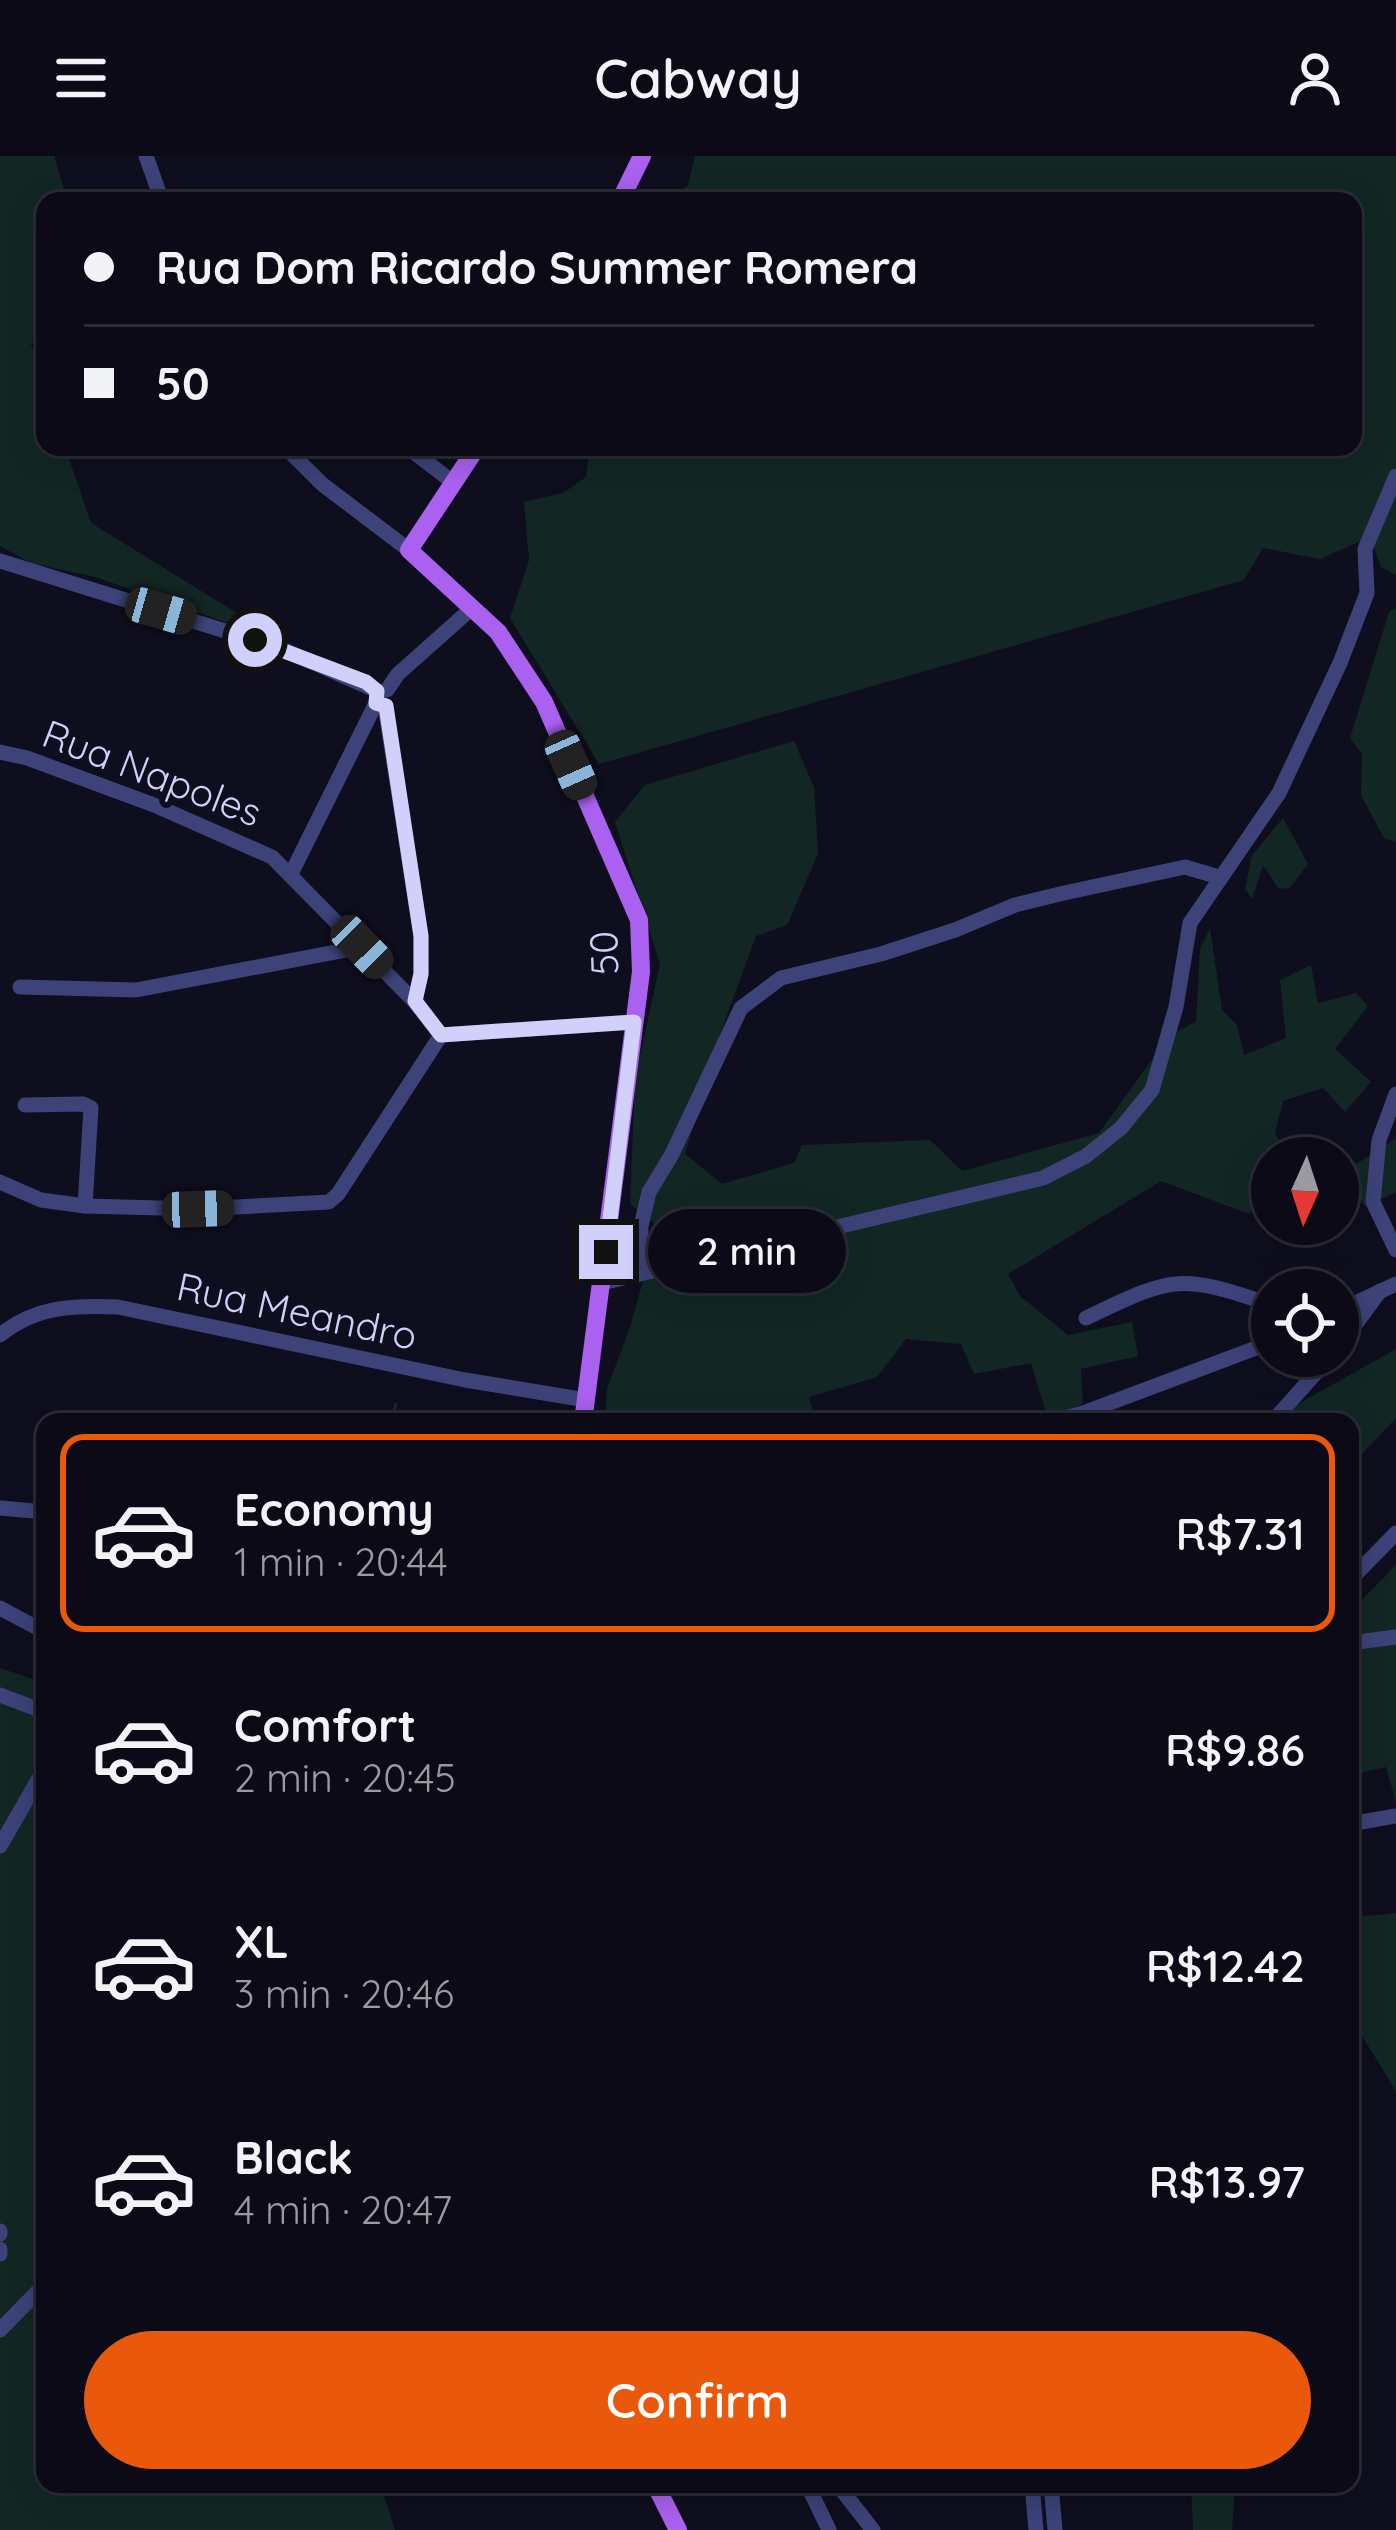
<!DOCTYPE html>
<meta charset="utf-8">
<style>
:root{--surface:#0b0a16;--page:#191823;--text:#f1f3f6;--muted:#9a9aa1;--line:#2b2b35;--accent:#ea580c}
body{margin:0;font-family:Quicksand,sans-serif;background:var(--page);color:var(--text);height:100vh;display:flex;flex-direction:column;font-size:45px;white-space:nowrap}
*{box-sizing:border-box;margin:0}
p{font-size:39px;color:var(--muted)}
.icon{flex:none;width:66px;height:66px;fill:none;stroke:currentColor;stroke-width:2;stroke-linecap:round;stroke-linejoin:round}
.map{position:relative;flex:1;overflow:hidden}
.drawer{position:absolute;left:36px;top:1257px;width:1323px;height:1080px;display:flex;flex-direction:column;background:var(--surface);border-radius:24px;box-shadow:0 6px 30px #0003,0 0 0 3px var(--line)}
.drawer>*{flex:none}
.guide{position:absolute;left:36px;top:36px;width:1326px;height:264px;border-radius:24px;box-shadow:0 6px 30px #0003,0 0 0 3px var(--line);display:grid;align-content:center;height:264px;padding:0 48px;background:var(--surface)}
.needle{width:78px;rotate:183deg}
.fabs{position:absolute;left:1251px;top:981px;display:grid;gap:24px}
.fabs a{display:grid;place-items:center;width:108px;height:108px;border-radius:50%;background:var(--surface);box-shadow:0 6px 30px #0003,0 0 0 3px var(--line);font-size:60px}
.end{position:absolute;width:54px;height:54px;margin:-27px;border:15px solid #d0d0fb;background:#111;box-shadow:0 0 0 6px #111}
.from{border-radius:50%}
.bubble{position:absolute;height:84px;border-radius:42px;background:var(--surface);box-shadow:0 6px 30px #0003,0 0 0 3px var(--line);font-size:39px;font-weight:600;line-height:84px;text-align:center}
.car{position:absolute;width:36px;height:72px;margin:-36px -18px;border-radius:15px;box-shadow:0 0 9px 3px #0007;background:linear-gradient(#222 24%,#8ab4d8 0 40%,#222 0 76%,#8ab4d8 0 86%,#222 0)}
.guide b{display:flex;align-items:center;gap:42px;height:114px;font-size:45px}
.guide b+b{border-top:3px solid var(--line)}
.guide i{width:30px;height:30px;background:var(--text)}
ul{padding:21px 0 0;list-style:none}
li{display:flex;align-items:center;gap:36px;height:198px;margin:0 24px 18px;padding:0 24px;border:6px solid transparent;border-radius:24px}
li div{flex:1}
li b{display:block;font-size:45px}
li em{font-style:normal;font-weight:600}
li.on{border-color:var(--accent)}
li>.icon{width:108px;height:108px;stroke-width:1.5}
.button{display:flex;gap:24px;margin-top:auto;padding:24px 48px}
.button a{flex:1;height:138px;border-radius:72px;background:var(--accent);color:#fff;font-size:48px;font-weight:600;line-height:138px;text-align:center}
header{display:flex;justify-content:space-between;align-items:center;height:156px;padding:0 48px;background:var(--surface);font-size:54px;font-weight:600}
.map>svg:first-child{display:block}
.green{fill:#122724}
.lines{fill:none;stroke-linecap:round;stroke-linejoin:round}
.stream{stroke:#122b43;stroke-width:3}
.minor{stroke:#3d4279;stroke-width:15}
.major{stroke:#ab61f0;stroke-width:18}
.route{stroke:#d0d0fb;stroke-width:15}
.labels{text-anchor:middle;stroke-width:12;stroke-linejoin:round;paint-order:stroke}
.street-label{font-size:39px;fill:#d0d0fb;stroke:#0f0e1e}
</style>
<header><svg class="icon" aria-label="menu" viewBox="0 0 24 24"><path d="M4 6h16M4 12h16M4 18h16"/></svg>Cabway<svg class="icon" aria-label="person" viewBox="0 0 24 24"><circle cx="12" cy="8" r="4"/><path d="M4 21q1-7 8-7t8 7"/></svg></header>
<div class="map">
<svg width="1396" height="2374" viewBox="0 0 1396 2374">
<rect width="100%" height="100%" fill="#0f0e1e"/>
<!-- green -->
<g class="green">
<path d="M0 0H54L65 37 72 45H45V184L31 188 45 229V291H65L91 367 263 473 231 468 95 421 31 407 0 390Z"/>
<path d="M695 0H1396V419L1381 411 1370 381 1320 403 1263 392 1244 424 599 608 510 462 529 404 524 346 563 337 586 321 590 291H1353V45H670L688 29Z"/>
<path d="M1396 452V686L1384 682 1361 639 1362 598 1350 582 1389 456Z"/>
<path d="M794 585 814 631 818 698 787 769 756 780 719 881 685 998 722 1028 794 1007 802 989 930 984 962 1015 1099 977 1170 879 1196 866 1200 793 1210 772 1222 854 1237 869 1244 899 1286 882 1280 824 1311 809 1318 847 1356 837 1368 850 1335 893 1371 926 1345 956 1323 932 1283 945 1275 978 1294 1002H1272V1035L1249 1058 1161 1025 1008 1118 1020 1140 1068 1179 1132 1166 1138 1200 1081 1213 1083 1248 1047 1260 1031 1207 974 1218 961 1188 906 1183 877 1221 809 1241 816 1266H605L607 1233 630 1171 658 1071 630 1048 635 922 660 808 615 666 645 629Z"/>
<path d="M1283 662 1308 708 1289 733 1278 732 1263 709 1252 743 1245 733 1252 699Z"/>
<path d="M1396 982V1036L1366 1051 1338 1020Z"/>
<path d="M1396 1193V1262L1350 1311V1266H1266Z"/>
<path d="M1396 1409V1646L1386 1611 1350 1619V1456Z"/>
<path d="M0 1512 45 1527V2328H380L395 2374H0Z"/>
<path d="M1396 1757V1935L1362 1880 1350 1879V1762Z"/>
<path d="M1191 2328H1235L1232 2374H1193Z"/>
</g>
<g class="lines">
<!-- stream -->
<path class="stream" d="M390 1266 396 1248"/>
<!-- minor -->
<g class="minor">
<path d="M146 0 162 45"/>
<path d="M285 291 322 328 409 394"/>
<path d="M407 291 454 327"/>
<path d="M0 405 280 492 377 535"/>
<path d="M387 534 398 518 471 453"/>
<path d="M385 550 421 780V818L414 845"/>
<path d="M0 596 27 602 154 649 272 701 414 845 441 879"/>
<path d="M291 718 376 547"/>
<path d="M20 831 136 834 362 791"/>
<path d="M441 879 634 866"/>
<path d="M1396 938 1379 984 1373 1046 1396 1094"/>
<path d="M25 949 83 948 91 952 85 1050"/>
<path d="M0 1026 41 1044 85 1050 198 1053 329 1046 338 1038 441 879"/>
<path d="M640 1117 641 1070 649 1036 671 1000 741 852 781 822 881 798 955 774 1015 749 1064 737 1185 711 1219 721"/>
<path d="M602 1127 1043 1022 1086 1000 1121 972 1152 934 1176 851 1190 767 1279 637 1340 507 1367 437 1365 393 1396 320"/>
<path d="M1338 1155 1396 1128"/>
<path d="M1086 1162C1174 1120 1178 1117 1272 1149"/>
<path d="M0 1179C36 1150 74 1149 118 1151L465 1224 586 1244"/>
<path d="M1338 1192 1380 1135"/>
<path d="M1048 1266 1083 1257 1272 1186"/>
<path d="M1272 1266 1331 1200"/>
<path d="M0 1352 45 1356"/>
<path d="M1350 1424 1396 1377"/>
<path d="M0 1452 45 1476"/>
<path d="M1350 1487 1396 1481"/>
<path d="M0 1539 45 1556"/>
<path d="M1350 1668 1396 1660"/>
<path d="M0 1690 45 1612"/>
<path d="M0 2075V2078"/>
<path d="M0 2093V2098"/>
<path d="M0 2174 45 2128"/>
<path d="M807 2328 829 2374"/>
<path d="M837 2328 873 2374"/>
<path d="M1032 2328 1036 2374"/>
<path d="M1051 2328 1055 2374"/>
</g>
<!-- major -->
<g class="major">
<path d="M620 45 642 0"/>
<path d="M477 291 409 394 498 476 544 546 639 764 641 816 583 1266"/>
<path d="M655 2328 678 2374"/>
</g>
</g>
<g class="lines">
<!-- route -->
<path class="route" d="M255 484 366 526 377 535 376 547 386 550 421 780V818L415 845 441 879 634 866 606 1096"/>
</g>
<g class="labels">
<!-- street labels -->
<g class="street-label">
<text transform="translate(152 617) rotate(21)" y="14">Rua Napoles</text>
<text transform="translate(604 797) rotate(-92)" y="14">50</text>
<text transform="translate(297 1155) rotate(12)" y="14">Rua Meandro</text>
</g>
</g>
</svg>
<div class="fabs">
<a><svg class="needle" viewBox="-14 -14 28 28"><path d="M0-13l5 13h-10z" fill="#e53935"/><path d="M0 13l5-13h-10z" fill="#9a9aa1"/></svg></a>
<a><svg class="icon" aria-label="locate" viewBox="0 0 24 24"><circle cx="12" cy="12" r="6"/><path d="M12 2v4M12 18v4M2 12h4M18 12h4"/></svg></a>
</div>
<i class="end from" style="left:255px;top:484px"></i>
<i class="end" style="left:606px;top:1096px"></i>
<div class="bubble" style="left:648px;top:1053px;width:198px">2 min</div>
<i class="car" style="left:161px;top:455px;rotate:106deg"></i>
<i class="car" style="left:571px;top:609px;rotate:156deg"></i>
<i class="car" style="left:362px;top:791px;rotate:136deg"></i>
<i class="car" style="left:198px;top:1053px;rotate:88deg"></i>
<div class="guide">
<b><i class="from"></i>Rua Dom Ricardo Summer Romera</b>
<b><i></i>50</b>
</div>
<section class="drawer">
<ul>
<li class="on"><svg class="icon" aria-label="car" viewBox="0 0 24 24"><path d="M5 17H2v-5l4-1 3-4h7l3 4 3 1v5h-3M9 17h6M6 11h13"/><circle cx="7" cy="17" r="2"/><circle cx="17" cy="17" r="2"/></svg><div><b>Economy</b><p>1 min · 20:44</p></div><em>R$7.31</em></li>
<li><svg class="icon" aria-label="car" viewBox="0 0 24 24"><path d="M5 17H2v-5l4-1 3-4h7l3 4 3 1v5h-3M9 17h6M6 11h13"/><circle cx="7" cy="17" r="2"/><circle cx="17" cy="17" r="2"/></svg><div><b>Comfort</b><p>2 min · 20:45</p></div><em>R$9.86</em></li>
<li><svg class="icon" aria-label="car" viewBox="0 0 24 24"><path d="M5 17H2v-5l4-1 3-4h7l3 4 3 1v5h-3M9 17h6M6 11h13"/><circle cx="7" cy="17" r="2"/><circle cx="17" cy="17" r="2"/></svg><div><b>XL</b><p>3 min · 20:46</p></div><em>R$12.42</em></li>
<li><svg class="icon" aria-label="car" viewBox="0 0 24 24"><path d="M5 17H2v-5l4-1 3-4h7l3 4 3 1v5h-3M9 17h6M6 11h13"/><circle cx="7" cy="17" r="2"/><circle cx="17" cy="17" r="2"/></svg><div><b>Black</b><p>4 min · 20:47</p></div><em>R$13.97</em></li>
</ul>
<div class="button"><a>Confirm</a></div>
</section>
</div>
